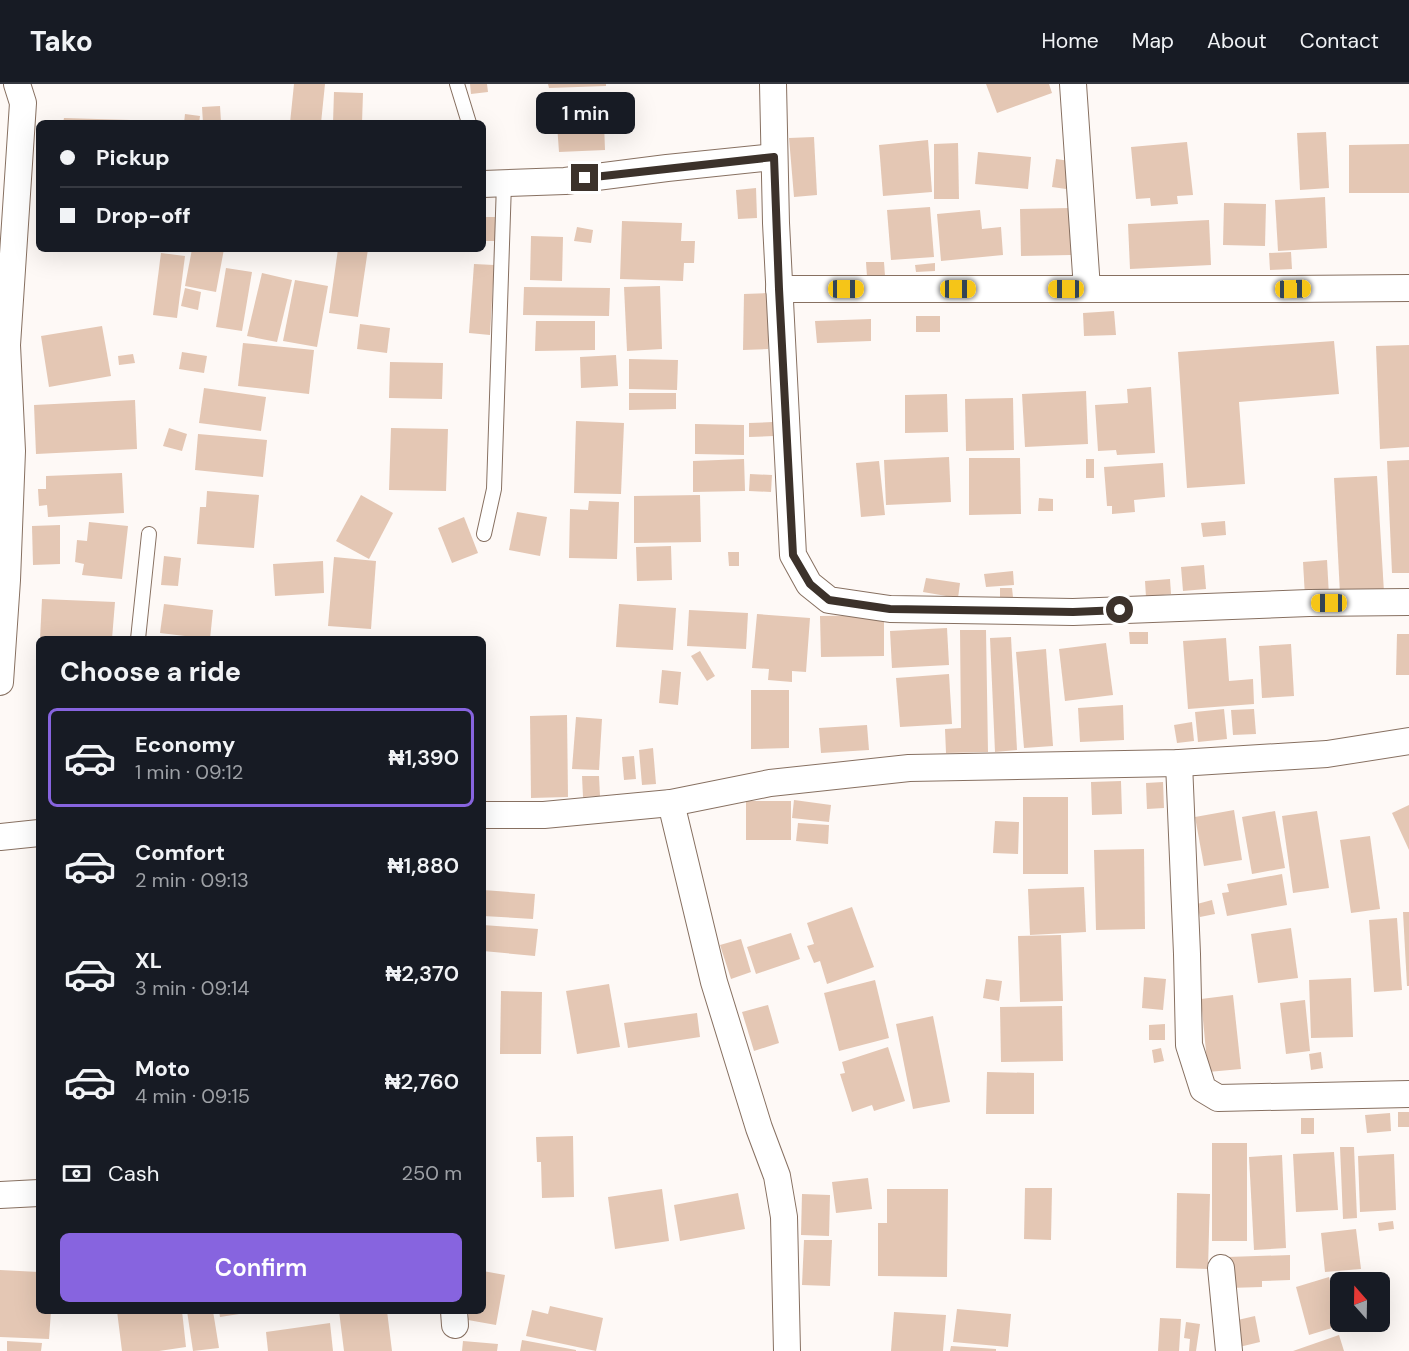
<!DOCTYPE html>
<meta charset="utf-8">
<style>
:root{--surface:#171b24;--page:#242831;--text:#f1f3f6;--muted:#9ea1a6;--line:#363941;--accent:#8764df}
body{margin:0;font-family:"DM Sans",sans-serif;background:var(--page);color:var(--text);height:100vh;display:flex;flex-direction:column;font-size:22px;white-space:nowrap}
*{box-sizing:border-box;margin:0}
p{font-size:20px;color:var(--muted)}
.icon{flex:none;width:33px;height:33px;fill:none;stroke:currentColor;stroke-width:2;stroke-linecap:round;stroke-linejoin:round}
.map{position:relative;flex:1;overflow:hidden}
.details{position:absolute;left:36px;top:552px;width:450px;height:678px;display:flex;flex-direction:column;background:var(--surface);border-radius:9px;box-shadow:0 6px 24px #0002}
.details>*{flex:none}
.top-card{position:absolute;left:36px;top:36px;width:450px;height:132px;border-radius:9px;box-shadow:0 6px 24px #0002;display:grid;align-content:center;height:132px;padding:0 24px;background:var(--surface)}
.needle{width:39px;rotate:340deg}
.fabs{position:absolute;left:1330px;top:1188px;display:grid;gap:12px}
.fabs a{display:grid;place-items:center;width:60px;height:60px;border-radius:9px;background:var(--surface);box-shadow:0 6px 24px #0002;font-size:30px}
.end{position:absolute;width:27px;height:27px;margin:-14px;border:8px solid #3c322b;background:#fff;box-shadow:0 0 0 3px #fff}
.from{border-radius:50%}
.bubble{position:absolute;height:42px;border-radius:9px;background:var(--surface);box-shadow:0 6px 24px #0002;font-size:20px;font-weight:600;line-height:42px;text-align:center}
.car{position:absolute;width:18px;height:36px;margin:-18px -9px;border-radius:8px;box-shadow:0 0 4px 2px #0007;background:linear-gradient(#f5c518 24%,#345 0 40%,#f5c518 0 76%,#345 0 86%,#f5c518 0)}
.top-card b{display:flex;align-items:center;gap:21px;height:57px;font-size:22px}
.top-card b+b{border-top:2px solid var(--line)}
.top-card i{width:15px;height:15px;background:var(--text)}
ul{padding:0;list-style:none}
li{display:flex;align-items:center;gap:18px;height:99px;margin:0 12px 9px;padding:0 12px;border:3px solid transparent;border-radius:9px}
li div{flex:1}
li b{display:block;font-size:22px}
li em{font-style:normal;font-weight:600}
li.active{border-color:var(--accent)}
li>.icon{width:54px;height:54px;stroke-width:1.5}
h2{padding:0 24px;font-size:27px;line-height:72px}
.pay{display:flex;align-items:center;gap:15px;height:66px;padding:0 24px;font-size:22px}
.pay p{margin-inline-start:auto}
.primary-button{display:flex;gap:12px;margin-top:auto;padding:12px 24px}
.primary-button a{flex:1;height:69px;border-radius:9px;background:var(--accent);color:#fff;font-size:24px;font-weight:600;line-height:69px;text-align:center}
header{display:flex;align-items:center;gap:36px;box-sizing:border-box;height:84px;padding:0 30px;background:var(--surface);border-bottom:2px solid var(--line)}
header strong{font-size:28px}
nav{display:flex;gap:33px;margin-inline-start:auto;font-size:21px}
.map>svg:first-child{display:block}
.building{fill:#e4c7b4}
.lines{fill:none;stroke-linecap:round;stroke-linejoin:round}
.service-casing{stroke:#877061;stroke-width:16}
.minor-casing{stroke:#877061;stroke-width:28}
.service{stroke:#fff;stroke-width:14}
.minor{stroke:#fff;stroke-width:26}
.route{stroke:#3c322b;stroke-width:8}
</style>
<header>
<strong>Tako</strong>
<nav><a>Home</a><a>Map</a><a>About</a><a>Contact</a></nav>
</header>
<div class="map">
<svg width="1409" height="1267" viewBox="0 0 1409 1267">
<rect width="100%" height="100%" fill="#fef9f6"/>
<!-- building -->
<g class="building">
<path d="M294 0H325L321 39H290Z"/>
<path d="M470 0H487L488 8 471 10Z"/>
<path d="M548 0H606V2L549 4Z"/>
<path d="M986 0H1049L1052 9 997 29Z"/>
<path d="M334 8 363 9 362 39H333Z"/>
<path d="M603 11 605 66 559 68 557 40H551L550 21 555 20V13Z"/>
<path d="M220 22 221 38 203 39 202 23Z"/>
<path d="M185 30 200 32 199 39H184Z"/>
<path d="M64 34 164 37V39H63Z"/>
<path d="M1326 48 1329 104 1300 106 1297 49Z"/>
<path d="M814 53 817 111 794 113 789 54Z"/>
<path d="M928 56 932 108 883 112 879 61Z"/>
<path d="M1187 58 1193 111 1177 112 1178 120 1151 122 1150 114 1136 115 1131 63Z"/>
<path d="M958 59 959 115H934V60Z"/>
<path d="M1409 60V109H1349V61Z"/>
<path d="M978 68 1031 73 1028 105 975 100Z"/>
<path d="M1056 75 1070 77 1066 105 1052 103Z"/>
<path d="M756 104 757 134 738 135 736 106Z"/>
<path d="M1325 113 1327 164 1278 167 1275 116Z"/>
<path d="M1224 119 1266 120 1265 162 1223 161Z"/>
<path d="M930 123 934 173 891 176 887 126Z"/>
<path d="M1070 124 1071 171 1021 172 1020 125Z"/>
<path d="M980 126 982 145 1001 143 1003 171 941 177 937 130Z"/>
<path d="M483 133H498L497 157H483Z"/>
<path d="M1209 136 1211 181 1130 185 1128 140Z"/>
<path d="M622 137 682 139 681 157H695L694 179H684L683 197 620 195Z"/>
<path d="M577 143 593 146 591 159 574 157Z"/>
<path d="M531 152 563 153 562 197 530 196Z"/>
<path d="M192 165H224L216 208 185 202Z"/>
<path d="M338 165H368L358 233 329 229Z"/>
<path d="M1291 168 1292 185 1270 186 1269 169Z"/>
<path d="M161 169 185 172 177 234 153 231Z"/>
<path d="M866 178H884L885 192 867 193Z"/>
<path d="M935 179V187L916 188 915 181Z"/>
<path d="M474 180 494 181 490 251 469 249Z"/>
<path d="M226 184 252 188 242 247 216 243Z"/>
<path d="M262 189 292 196 277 258 247 252Z"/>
<path d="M295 196 328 202 317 263 283 257Z"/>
<path d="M660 202 662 265 627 267 624 203Z"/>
<path d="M524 203 610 204 609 232 523 231Z"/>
<path d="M185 204 201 208 198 226 181 222Z"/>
<path d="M768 209V265L743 266 744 210Z"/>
<path d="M1114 227 1116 251 1084 252 1083 229Z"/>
<rect x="916" y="232" width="24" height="16"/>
<path d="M871 235V257L817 259 815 237Z"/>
<path d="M536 237H595V266L535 267Z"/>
<path d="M360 240 390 244 387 269 357 265Z"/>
<path d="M102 242 111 292 49 303 41 252Z"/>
<path d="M1334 257 1339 310 1239 318 1245 400 1187 404 1178 268Z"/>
<path d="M243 259 314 266 309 310 238 302Z"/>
<path d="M1409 261V363L1380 365 1376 262Z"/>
<path d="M182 268 207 272 204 289 179 285Z"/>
<path d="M133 270 135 279 119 281 118 272Z"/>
<path d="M616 271 618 302 581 304 580 273Z"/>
<path d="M629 275 678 276 677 306 629 305Z"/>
<path d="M390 278 443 279 442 315 389 314Z"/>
<path d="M1151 303 1155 369 1117 371 1116 366 1098 367 1095 321 1128 319 1127 305Z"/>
<path d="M204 304 266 313 261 347 199 339Z"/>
<path d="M1086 307 1088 360 1025 363 1022 310Z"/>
<path d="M629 309H676V325L629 326Z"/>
<path d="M947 310 948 348 905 349V311Z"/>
<path d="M1013 314 1014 366 966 367 965 315Z"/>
<path d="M135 316 137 365 36 370 34 321Z"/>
<path d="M576 337 624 339 621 410 574 409Z"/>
<path d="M773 338 774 352 749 353V339Z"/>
<path d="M695 340 744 341V371L695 370Z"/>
<path d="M169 344 187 350 182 367 163 362Z"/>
<path d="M391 344 448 345 446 407 389 406Z"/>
<path d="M198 350 267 356 263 393 195 386Z"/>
<path d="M949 373 951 418 886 421 884 376Z"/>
<path d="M969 374H1020L1021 430 969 431Z"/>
<path d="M744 375 745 407 693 408V377Z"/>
<rect x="1086" y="375" width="8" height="19"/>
<path d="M1409 376V489H1392L1387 377Z"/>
<path d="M879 377 885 431 861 433 856 379Z"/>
<path d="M1163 379 1165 413 1134 416 1135 428 1112 430V422H1107L1104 383Z"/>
<path d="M122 389 124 429 48 433 47 421 39 422 38 405H46V392Z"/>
<path d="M750 390 772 391 771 408 749 407Z"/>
<path d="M1377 392 1384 508 1340 510 1334 394Z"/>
<path d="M207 407 259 411 254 464 197 460 200 423H206Z"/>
<path d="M361 411 393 429 369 475 336 457Z"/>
<path d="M700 411 701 458 634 459V412Z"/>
<path d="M1039 414 1053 415V427H1038Z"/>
<path d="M589 417 619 418 617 475 569 474 570 425 588 426Z"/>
<path d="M517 428 547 433 540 472 509 466Z"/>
<path d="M464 433 478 469 452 479 438 444Z"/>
<path d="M1225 437 1226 451 1203 453 1201 439Z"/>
<path d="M89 438 128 442 122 495 82 491 84 480 75 478 77 456 87 457Z"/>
<path d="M60 441V480L33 481 32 442Z"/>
<path d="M671 462 672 496 637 497 636 463Z"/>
<path d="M728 468H739V482H729Z"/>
<path d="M164 472 181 474 178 502 161 501Z"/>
<path d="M334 473 376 477 371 545 328 542Z"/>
<path d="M1327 476 1329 512 1305 513 1303 478Z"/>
<path d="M323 477 324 509 275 512 273 480Z"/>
<path d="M1204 481 1206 505 1183 507 1181 483Z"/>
<path d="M1013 487 1014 501 986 503 984 490Z"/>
<path d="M926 494 960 499 958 514 923 508Z"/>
<path d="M1170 495 1171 510 1146 513 1145 497Z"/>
<path d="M1000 504H1012L1013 513 1000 514Z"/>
<path d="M42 515 115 518 112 555H40Z"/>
<path d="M164 520 213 526 210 555 160 549Z"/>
<path d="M619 520 676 524 673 566 616 563Z"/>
<path d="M689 526 748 529 746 565 687 562Z"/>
<path d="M757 530 810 534 806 588 792 587V598L768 596 769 585 752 584Z"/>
<path d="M884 531V572L821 573 820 532Z"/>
<path d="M947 544 949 581 892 584 890 547Z"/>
<path d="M960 546H986L988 668 946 669 945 645 961 644Z"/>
<path d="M1129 548H1148V560H1130Z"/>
<path d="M1397 550H1409V591H1396Z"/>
<path d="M1011 553 1017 666 995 668 990 554Z"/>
<path d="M1226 554 1229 597 1253 595 1254 620 1188 625 1183 557Z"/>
<path d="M1106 559 1113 611 1065 617 1059 565Z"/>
<path d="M1291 560 1294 612 1262 614 1259 562Z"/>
<path d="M1046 565 1053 662 1024 664 1016 568Z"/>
<path d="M700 567 715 592 707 597 691 572Z"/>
<path d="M662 586 681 588 678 621 659 619Z"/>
<path d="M949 590 952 640 900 643 896 594Z"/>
<path d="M751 606H789V664L751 665Z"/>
<path d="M1123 621 1124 656 1080 658 1078 624Z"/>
<path d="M1224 625 1227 655 1198 658 1195 628Z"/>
<path d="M1254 625 1256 650 1233 651 1231 626Z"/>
<path d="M567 631 568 713 531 714 530 632Z"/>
<path d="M576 633 602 635 599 686 572 685Z"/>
<path d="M1192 638 1194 657 1177 659 1174 641Z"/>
<path d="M867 641 869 666 821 669 819 644Z"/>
<path d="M653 664 656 700 642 701 639 666Z"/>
<path d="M634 672 636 695 624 696 622 673Z"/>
<path d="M582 692H599L600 712 583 713Z"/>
<path d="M1121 697 1122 730 1092 731 1091 698Z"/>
<path d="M1163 698 1164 724 1147 725 1146 699Z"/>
<rect x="1023" y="713" width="45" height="77"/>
<path d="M794 716 831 721 829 738 792 734Z"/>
<rect x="746" y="717" width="45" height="39"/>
<path d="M1409 721V766L1392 729Z"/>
<path d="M1234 726 1242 776 1204 782 1195 733Z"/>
<path d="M1275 727 1285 784 1252 790 1242 733Z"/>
<path d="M1317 727 1329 804 1293 809 1282 732Z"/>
<path d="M995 737 1019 738 1018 770 993 769Z"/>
<path d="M798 739 829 741 828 760 796 757Z"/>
<path d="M1370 752 1380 825 1351 829 1340 756Z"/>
<path d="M1144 765 1145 845 1096 846 1094 766Z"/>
<path d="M1282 790 1287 821 1227 832 1222 809 1229 808 1227 800Z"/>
<path d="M1084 803 1086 848 1030 851 1028 805Z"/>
<path d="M483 806 535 810 533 835 483 832Z"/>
<path d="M1212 816 1215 830 1200 833 1197 820Z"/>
<path d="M852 823 874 883 827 900 820 877 814 879 807 862 814 860 807 839Z"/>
<path d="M1403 828H1409V902H1407Z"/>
<path d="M1397 834 1402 906 1374 908 1369 836Z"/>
<path d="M483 841 538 845 535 872 483 867Z"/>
<path d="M1291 844 1298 894 1258 899 1251 850Z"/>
<path d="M791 849 800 875 756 890 747 863Z"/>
<path d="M1061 851 1063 917 1020 918 1018 852Z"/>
<path d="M741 855 751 888 731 895 720 861Z"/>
<path d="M1144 893 1166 895 1163 926 1142 924Z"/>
<path d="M1351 894 1353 953 1311 954 1309 896Z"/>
<path d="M986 895 1002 897 999 917 983 914Z"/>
<path d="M875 896 889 954 839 967 824 909Z"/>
<path d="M609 900 620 963 577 970 566 907Z"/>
<path d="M501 907 542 908 541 970H500Z"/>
<path d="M1233 911 1241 985 1208 988 1201 915Z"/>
<path d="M1305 916 1310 967 1286 970 1280 919Z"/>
<path d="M768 921 779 959 754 967 742 928Z"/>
<path d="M1062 922 1063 977 1001 978 1000 923Z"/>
<path d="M697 929 700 953 628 964 624 939Z"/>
<path d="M933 932 950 1018 913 1025 896 940Z"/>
<path d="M1165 940V956H1149V941Z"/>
<path d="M888 963 905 1017 874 1027 872 1021 852 1028 840 990 845 989 842 978Z"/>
<path d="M1161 964 1164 977 1154 979 1152 966Z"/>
<path d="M1321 968 1323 984 1311 986 1309 970Z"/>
<path d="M987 988 1034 989V1030H986Z"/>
<rect x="1398" y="1028" width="11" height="15"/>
<path d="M1390 1029 1391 1047 1367 1049 1365 1031Z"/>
<rect x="1301" y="1034" width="13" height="16"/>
<path d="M573 1052 574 1113 542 1114 541 1078H537L536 1053Z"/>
<rect x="1212" y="1059" width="35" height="98"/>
<path d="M1340 1063H1354L1357 1134 1343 1135Z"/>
<path d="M1334 1068 1338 1126 1296 1128 1293 1070Z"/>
<path d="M1394 1070 1396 1126 1360 1128 1358 1072Z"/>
<path d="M1282 1071 1286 1164 1254 1166 1249 1073Z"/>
<path d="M868 1094 872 1125 836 1129 832 1098Z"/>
<path d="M1025 1104H1052L1051 1156 1024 1155Z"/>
<path d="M662 1105 669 1157 615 1165 608 1113Z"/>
<path d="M887 1105H948L947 1193 878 1192V1139H887Z"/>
<path d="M738 1109 745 1145 680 1157 674 1121Z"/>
<path d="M1177 1109 1210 1110 1208 1185 1176 1184Z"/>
<path d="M802 1110 830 1111 829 1152 801 1151Z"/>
<path d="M1393 1137 1394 1145 1379 1147 1378 1139Z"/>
<path d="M1356 1145 1361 1185 1325 1188 1321 1149Z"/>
<path d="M804 1156H832L830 1202 802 1201Z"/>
<path d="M1290 1171V1196L1262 1197V1203L1228 1204 1227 1173Z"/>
<path d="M0 1186 39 1188V1227H51L49 1255 0 1253Z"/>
<path d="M483 1187 505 1191 496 1241 468 1236 469 1227H483Z"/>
<path d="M1329 1193 1342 1241 1309 1251 1296 1203Z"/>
<path d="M550 1222 603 1234 596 1267 526 1252 532 1226 548 1230Z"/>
<path d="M957 1225 1011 1230 1008 1263 953 1258Z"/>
<path d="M117 1227H182L186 1263 159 1267H122Z"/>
<path d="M187 1227H213L219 1264 193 1267Z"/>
<path d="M219 1227H252V1228L220 1233Z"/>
<path d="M339 1227H387L392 1267H344Z"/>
<path d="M894 1228 946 1231 943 1267H891Z"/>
<path d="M1255 1232 1260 1258 1235 1264 1229 1238Z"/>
<path d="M1160 1234 1181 1235 1179 1267H1158Z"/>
<path d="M1186 1238 1200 1240 1196 1267H1189L1190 1255 1184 1254Z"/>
<path d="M330 1239 333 1267H268L266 1248Z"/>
<path d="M1339 1251 1344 1267H1293Z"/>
<path d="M522 1256 576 1266V1267H520Z"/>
<path d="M7 1257 42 1259 41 1267H7Z"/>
<path d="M463 1257 498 1260 497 1267H462Z"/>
<path d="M951 1262 996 1265V1267H950Z"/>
</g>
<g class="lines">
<!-- service casing -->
<g class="service-casing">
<g id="service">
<path d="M457 0 469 39"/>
<path d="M484 450 494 405 504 99"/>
<path d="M138 555 149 450"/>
</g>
</g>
<!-- minor casing -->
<g class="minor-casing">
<g id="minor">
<path d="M773 0 776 139 793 471 809 500 829 516 890 525 1073 528 1309 519 1409 518"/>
<path d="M1073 0 1087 205"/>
<path d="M483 100 565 97 667 84 774 73"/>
<path d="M779 205H1293L1409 204"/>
<path d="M0 598 7 496 12 367 7 261 23 19 17 0"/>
<path d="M1179 679 1187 870 1189 961 1203 1005 1218 1014 1409 1010"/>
<path d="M671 719 714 898 759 1044 777 1092 784 1133 787 1267"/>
<path d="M483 731H544L671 719 770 699 909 684 1179 679 1327 670 1409 657"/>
<path d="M0 753 39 749"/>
<path d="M0 1111 39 1109"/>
<path d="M1221 1184 1229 1267"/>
<path d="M454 1227 455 1241"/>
</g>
</g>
<!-- service -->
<use href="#service" class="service"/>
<!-- minor -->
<use href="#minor" class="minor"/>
</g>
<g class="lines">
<!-- route -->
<path class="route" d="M585 94 774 73 779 205 793 471 810 500 829 516 890 525 1073 528 1120 526"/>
</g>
</svg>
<div class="fabs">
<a><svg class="needle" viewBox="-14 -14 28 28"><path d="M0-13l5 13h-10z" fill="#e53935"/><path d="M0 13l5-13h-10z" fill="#9ea1a6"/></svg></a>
</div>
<i class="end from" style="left:1120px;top:526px"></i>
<i class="end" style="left:585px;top:94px"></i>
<div class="bubble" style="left:536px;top:8px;width:99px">1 min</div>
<i class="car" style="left:846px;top:205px;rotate:90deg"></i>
<i class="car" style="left:958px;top:205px;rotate:90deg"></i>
<i class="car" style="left:1066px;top:205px;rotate:270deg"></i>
<i class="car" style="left:1293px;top:205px;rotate:89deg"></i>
<i class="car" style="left:1329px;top:519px;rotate:270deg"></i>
<div class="top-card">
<b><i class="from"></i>Pickup</b>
<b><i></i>Drop-off</b>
</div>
<section class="details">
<h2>Choose a ride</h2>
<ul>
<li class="active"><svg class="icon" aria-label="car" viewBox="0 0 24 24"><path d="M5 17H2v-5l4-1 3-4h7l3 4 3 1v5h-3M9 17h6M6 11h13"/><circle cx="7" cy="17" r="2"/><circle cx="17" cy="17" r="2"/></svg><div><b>Economy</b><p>1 min · 09:12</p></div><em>₦1,390</em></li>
<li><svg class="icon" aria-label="car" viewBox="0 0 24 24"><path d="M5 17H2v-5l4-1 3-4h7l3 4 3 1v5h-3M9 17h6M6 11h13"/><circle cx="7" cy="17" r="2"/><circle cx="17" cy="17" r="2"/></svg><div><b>Comfort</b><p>2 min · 09:13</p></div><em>₦1,880</em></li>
<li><svg class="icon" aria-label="car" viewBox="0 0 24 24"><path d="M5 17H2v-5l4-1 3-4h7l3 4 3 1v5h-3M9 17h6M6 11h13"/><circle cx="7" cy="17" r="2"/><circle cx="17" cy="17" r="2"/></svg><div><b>XL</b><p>3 min · 09:14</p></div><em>₦2,370</em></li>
<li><svg class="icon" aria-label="car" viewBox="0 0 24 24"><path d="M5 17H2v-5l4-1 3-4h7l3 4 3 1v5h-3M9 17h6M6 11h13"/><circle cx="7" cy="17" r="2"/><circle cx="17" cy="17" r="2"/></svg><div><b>Moto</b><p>4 min · 09:15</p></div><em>₦2,760</em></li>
</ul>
<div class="pay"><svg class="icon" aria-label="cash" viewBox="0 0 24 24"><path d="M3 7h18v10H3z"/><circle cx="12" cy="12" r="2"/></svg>Cash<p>250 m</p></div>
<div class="primary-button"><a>Confirm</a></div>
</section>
</div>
